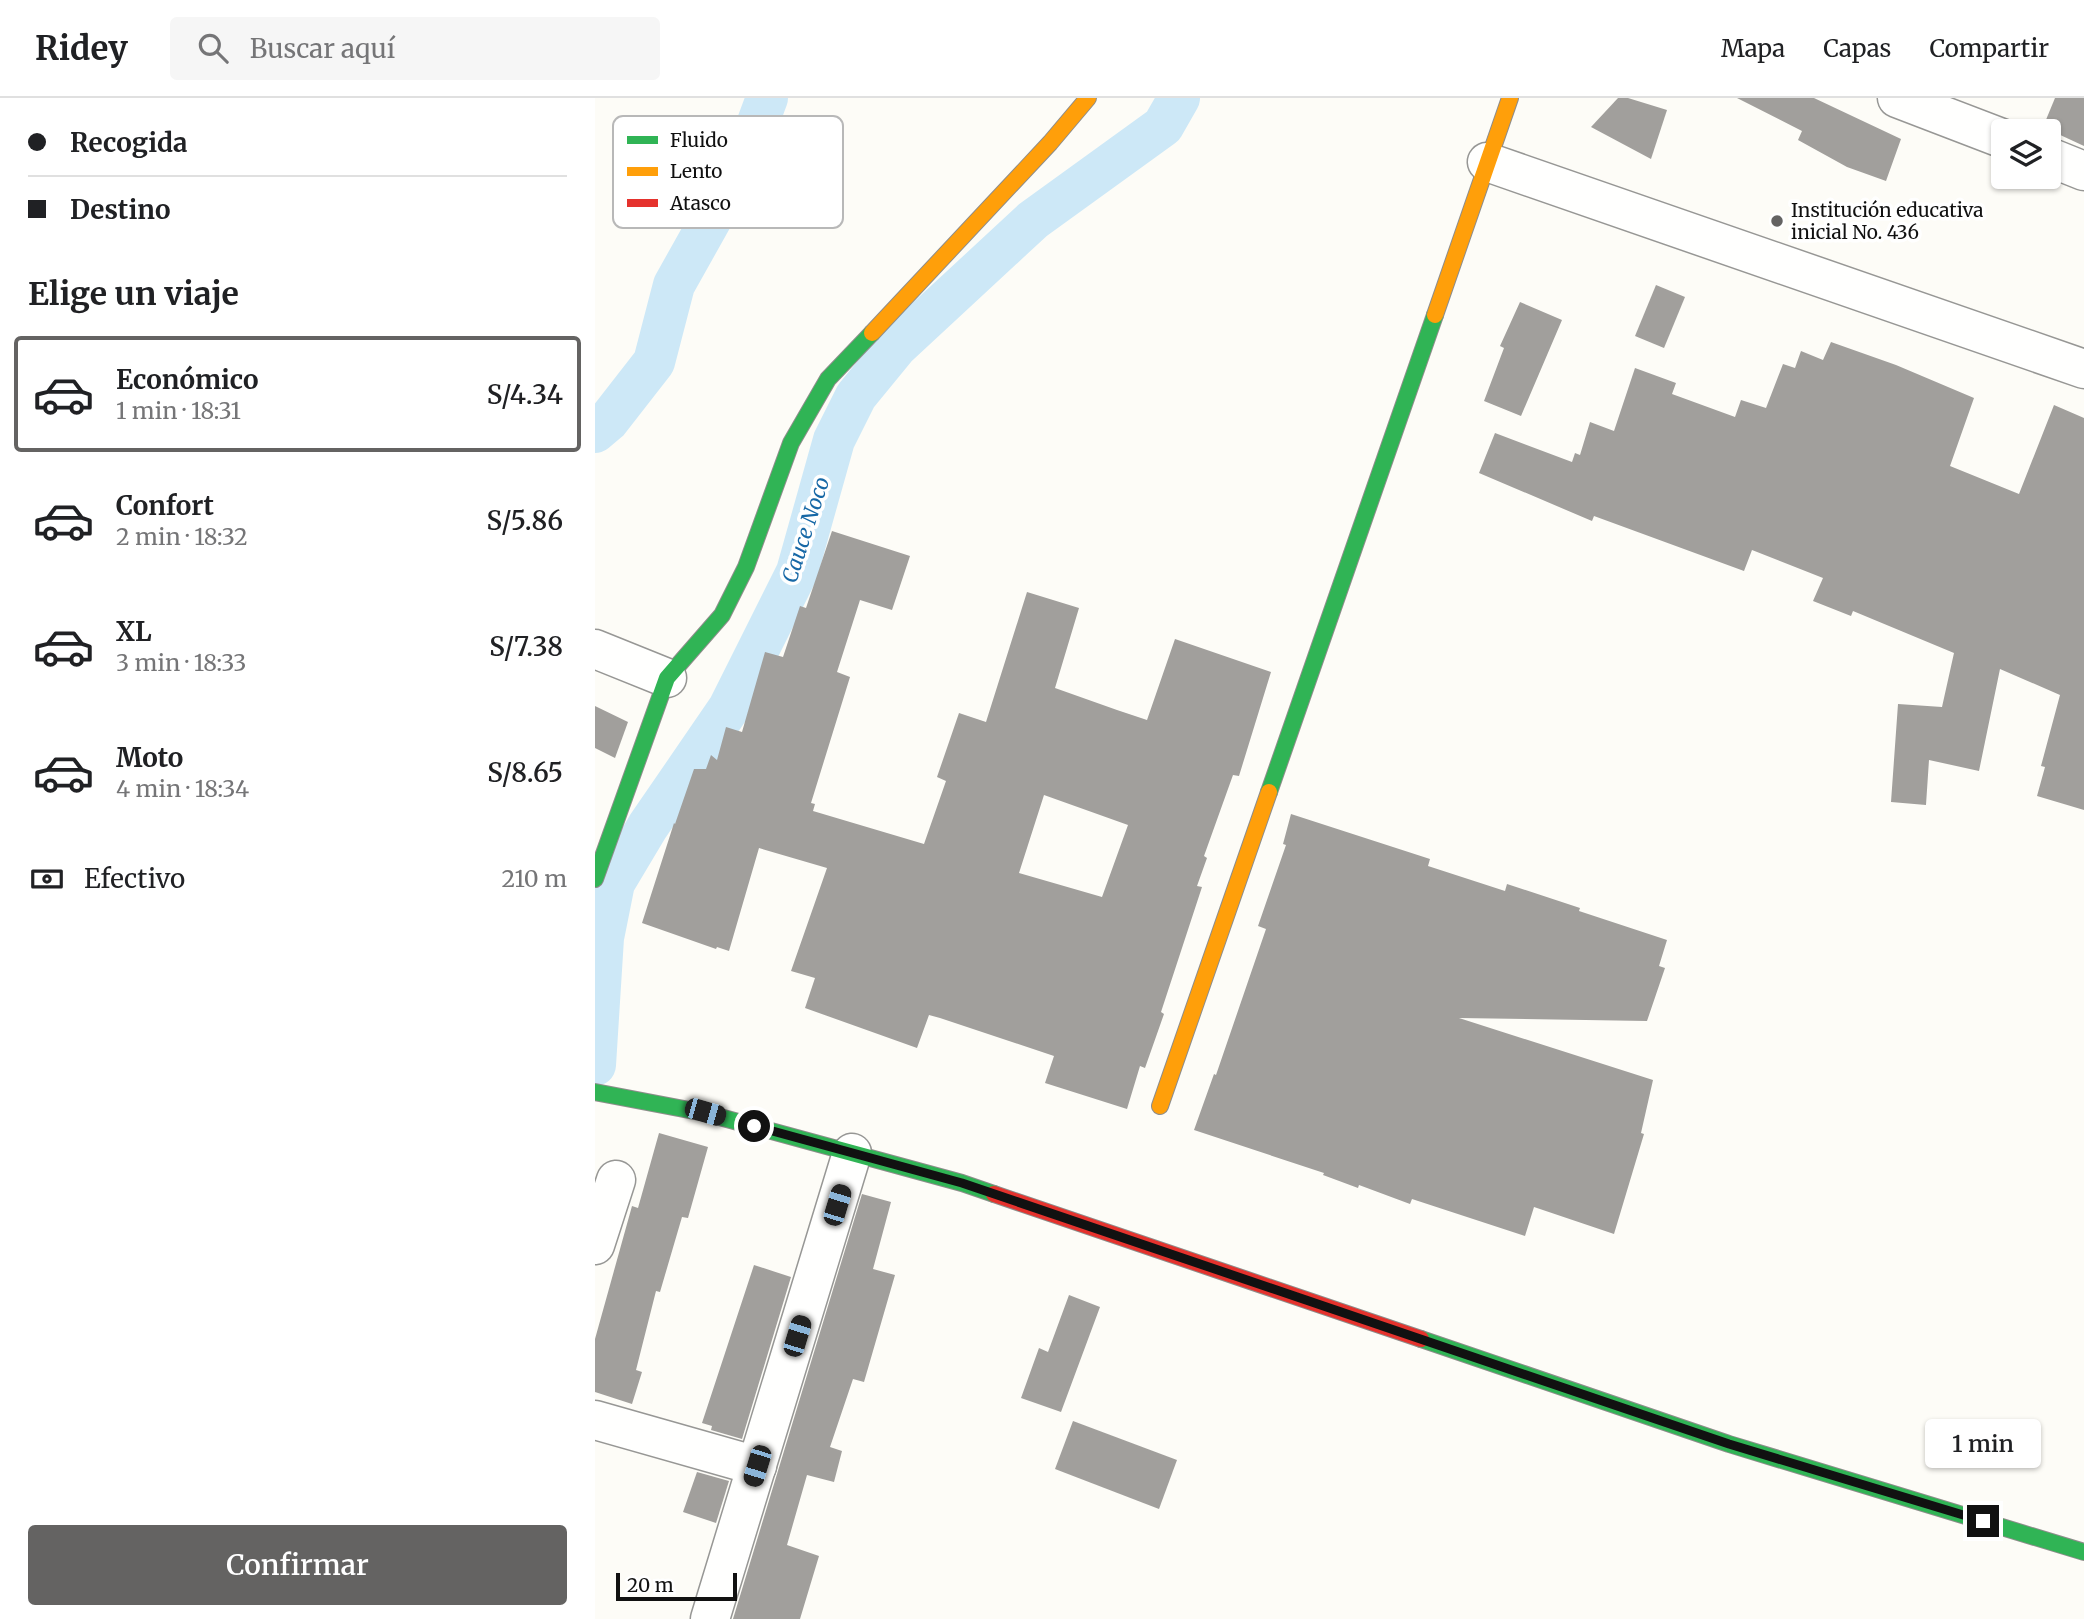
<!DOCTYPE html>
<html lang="es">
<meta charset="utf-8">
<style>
:root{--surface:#fff;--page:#f6f6f6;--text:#202124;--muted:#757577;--line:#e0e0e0;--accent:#646362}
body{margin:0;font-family:Merriweather,serif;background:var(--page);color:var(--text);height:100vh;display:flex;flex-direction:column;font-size:26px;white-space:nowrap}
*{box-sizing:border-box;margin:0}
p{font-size:23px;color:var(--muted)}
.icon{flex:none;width:38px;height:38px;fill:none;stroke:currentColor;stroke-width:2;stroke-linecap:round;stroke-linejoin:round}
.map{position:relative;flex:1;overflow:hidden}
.drawer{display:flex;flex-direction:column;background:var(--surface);width:595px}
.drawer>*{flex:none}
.guide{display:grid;align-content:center;height:154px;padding:0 28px;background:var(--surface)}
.buttons{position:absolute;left:1396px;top:21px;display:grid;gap:14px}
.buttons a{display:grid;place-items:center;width:70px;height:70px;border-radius:7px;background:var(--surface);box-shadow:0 2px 5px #0004;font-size:35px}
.scale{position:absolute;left:21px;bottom:18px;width:121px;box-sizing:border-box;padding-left:7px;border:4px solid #111;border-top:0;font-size:19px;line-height:24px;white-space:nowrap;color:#111;-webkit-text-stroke:5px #fff;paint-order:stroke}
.end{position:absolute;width:32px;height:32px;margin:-16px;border:9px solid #111;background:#fff;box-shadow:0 0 0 4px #fff}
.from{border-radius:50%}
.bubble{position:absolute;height:49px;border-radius:7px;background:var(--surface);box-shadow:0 2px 5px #0004;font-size:23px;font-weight:600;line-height:49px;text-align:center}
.car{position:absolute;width:21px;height:42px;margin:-21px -10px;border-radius:9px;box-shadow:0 0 5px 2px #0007;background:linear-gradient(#222 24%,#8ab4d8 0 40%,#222 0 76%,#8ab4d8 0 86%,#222 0)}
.guide b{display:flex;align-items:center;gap:24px;height:66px;font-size:26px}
.guide b+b{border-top:2px solid var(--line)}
.guide i{width:18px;height:18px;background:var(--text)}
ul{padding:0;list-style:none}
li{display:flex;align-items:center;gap:21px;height:116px;margin:0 14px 10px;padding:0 14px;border:4px solid transparent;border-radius:7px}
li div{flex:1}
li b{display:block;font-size:26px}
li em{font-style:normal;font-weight:600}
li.selected{border-color:var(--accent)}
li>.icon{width:63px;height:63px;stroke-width:1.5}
h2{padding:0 28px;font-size:32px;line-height:84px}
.pay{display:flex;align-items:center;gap:18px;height:77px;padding:0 28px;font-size:26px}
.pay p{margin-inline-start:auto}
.primary-button{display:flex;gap:14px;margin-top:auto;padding:14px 28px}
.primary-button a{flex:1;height:80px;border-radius:7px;background:var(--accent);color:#fff;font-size:28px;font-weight:600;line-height:80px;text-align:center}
header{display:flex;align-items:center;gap:42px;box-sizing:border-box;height:98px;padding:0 35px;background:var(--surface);border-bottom:2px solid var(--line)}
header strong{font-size:33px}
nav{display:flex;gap:38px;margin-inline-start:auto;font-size:24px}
.search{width:490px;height:63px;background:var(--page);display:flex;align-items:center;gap:18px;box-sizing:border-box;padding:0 24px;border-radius:7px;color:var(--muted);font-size:26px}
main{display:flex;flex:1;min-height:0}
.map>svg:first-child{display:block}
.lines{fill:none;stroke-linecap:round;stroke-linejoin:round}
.canal{stroke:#cde8f7;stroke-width:42}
.building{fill:#a19f9c;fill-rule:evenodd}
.street-casing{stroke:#979795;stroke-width:41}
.fast-casing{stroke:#8e8d8b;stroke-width:18}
.slow-casing{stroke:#8e8d8b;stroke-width:18}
.jam-casing{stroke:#8e8d8b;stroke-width:18}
.street{stroke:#fffffe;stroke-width:38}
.fast{stroke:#30b455;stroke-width:16}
.slow{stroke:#ff9f0a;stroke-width:16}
.jam{stroke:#e5322d;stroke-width:16}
.route{stroke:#111;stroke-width:9}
.poi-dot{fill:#646362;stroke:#fff;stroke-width:2.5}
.labels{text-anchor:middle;stroke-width:7;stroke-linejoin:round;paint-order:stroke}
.poi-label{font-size:19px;fill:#111;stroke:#fff;text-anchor:start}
.water-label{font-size:21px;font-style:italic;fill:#1768a6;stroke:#fff}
.key{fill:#fff;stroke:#b8b8b8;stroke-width:2}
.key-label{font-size:19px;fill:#111}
</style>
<header>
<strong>Ridey</strong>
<div class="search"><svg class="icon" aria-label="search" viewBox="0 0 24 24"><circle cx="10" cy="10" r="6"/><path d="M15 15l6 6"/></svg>Buscar aquí</div>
<nav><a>Mapa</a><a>Capas</a><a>Compartir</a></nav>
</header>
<main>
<section class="drawer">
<div class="guide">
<b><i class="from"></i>Recogida</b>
<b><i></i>Destino</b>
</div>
<h2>Elige un viaje</h2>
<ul>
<li class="selected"><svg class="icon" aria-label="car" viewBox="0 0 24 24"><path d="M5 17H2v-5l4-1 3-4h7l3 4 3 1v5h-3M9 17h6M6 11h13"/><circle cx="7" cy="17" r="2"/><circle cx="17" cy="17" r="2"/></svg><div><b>Económico</b><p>1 min · 18:31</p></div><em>S/4.34</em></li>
<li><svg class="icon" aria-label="car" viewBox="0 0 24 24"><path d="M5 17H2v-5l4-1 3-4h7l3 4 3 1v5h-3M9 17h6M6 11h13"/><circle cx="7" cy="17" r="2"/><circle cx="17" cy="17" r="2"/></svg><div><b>Confort</b><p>2 min · 18:32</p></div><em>S/5.86</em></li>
<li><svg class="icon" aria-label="car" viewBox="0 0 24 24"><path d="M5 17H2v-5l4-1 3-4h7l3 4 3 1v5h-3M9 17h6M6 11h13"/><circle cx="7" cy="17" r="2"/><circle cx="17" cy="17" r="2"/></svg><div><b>XL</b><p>3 min · 18:33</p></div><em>S/7.38</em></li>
<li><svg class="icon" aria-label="car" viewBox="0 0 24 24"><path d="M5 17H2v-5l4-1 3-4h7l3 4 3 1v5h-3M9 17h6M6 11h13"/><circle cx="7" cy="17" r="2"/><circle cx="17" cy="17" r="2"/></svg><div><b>Moto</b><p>4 min · 18:34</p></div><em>S/8.65</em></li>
</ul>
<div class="pay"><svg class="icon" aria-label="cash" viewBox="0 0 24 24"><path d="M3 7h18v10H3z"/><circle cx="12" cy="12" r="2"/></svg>Efectivo<p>210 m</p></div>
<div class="primary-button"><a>Confirmar</a></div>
</section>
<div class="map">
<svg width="1489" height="1521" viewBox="0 0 1489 1521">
<rect width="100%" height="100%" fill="#fdfcf7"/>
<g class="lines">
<!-- canal -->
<g class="canal">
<path d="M0 334 13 323 59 264 79 187 149 62 172 0"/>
<path d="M0 967 8 840 19 785 53 728 134 610 202 474 239 342 261 298 302 248 438 122 568 28 584 0"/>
</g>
</g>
<!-- building -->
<g class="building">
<path d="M1023 0H1033L1072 12 1056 61 996 29Z"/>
<path d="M1142 0H1219L1306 41 1291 83 1252 69 1203 42 1207 33Z"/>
<path d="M1460 0H1489V48L1448 29Z"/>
<path d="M1061 187 1090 199 1069 250 1040 238Z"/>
<path d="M925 204 967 222 926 318 889 303 909 250 905 248Z"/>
<path d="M1236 244 1301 267 1379 300 1355 368 1424 396 1459 307 1489 320V712L1442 698 1450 669 1446 668 1465 597 1405 571 1384 673 1334 662 1331 707 1296 704 1303 606 1347 609 1359 555 1258 513 1256 518 1218 503 1228 480 1157 452 1149 473 999 418 997 423 884 375 900 335 977 364 980 355 985 357 995 324 1019 333 1040 270 1081 285 1077 296 1140 319 1146 302 1171 310 1188 266 1200 270 1206 253 1228 262Z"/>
<path d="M237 433 315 458 297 512 265 502 242 574 255 579 216 705 220 706 218 713 329 746 351 683 342 679 364 615 391 624 432 494 484 510 460 590 522 612 552 622 580 541 676 574 644 678 638 677 609 758 612 760 602 788 607 789 566 914 569 916 550 970 545 968 532 1011 450 985 459 958 345 920 334 917 322 950 210 910 220 880 196 873 232 770 164 750 134 853 122 849 121 851 47 825 79 725 80 726 99 671H111L116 657 122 662 131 629 147 634 170 554 188 559 205 508 211 510ZM449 697 533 727 507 799 424 775Z"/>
<path d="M0 608 33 624 20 660 0 650Z"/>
<path d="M696 716 835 761 833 768 910 793 912 786 985 810 984 813 1072 842 1064 868 1070 870 1052 923 864 920 1058 982 1046 1035 1049 1036 1019 1136 939 1109 930 1138 817 1101 815 1106 764 1087 763 1090 728 1077 729 1075 599 1032 619 976 621 977 671 831 663 828 691 747 688 746Z"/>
<path d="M64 1035 113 1049 93 1120 87 1119 65 1194 61 1193 41 1272 47 1274 37 1306 0 1294V1241L37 1108 43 1110Z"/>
<path d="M267 1096 296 1104 278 1171 300 1177 269 1284 258 1281 235 1349 247 1353 239 1384 212 1377 192 1447 224 1458 205 1521H138Z"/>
<path d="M159 1167 196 1179 147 1341 116 1332 117 1328 107 1325Z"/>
<path d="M474 1197 505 1209 466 1314 426 1300 444 1250 453 1254Z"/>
<path d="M478 1323 582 1362 564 1411 460 1371Z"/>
<path d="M102 1374 134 1383 121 1425 88 1414Z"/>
</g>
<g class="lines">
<!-- street casing -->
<g class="street-casing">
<g id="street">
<path d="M1302 0 1409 41"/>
<path d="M1454 59 1489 73"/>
<path d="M892 64 1489 271"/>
<path d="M0 551 72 580"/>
<path d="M0 1147 21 1082"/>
<path d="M0 1322 162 1368"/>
<path d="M115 1521 257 1055"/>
</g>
</g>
<!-- fast casing -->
<g class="fast-casing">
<g id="fast">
<path d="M674 694 840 217"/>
<path d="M0 781 72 580 127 517 151 469 196 345 233 281 277 235"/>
<path d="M0 994 110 1015 367 1085 399 1096"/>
<path d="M826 1241 1134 1346 1489 1454"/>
</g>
</g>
<!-- slow casing -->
<g class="slow-casing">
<g id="slow">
<path d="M840 217 915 0"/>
<path d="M277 235 455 45 493 0"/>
<path d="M565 1008 674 694"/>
</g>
</g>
<!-- jam casing -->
<g class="jam-casing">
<path id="jam" d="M399 1096 826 1241"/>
</g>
<!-- street -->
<use href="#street" class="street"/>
<!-- fast -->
<use href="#fast" class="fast"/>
<!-- slow -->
<use href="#slow" class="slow"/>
<!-- jam -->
<use href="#jam" class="jam"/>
</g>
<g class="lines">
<!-- route -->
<path class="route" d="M159 1028 367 1085 1134 1346 1388 1423"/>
</g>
<!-- markers -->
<circle class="poi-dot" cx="1182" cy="123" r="7"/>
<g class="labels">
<!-- poi labels -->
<g class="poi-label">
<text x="1196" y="119">Institución educativa<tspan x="1196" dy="22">inicial No. 436</tspan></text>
</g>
<!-- water labels -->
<g class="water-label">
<text transform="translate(211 432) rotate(-72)" y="7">Cauce Noco</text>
</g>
</g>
<!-- legend -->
<rect x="18" y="18" width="230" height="112" rx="10" class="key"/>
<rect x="32" y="38" width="31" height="8" fill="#30b455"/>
<rect x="32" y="69" width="31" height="9" fill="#ff9f0a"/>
<rect x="32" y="101" width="31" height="8" fill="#e5322d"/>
<g class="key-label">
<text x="75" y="49">Fluido</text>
<text x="75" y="80">Lento</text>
<text x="75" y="112">Atasco</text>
</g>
</svg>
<div class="buttons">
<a><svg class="icon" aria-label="layers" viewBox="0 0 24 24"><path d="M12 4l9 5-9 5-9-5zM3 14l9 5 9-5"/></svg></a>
</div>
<div class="scale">20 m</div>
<i class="end from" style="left:159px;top:1028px"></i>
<i class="end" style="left:1388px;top:1423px"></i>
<div class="bubble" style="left:1330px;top:1321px;width:116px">1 min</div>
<i class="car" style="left:110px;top:1014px;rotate:106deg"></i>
<i class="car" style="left:242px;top:1107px;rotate:17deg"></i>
<i class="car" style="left:202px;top:1238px;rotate:17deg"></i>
<i class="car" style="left:162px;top:1368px;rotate:197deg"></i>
</div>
</main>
